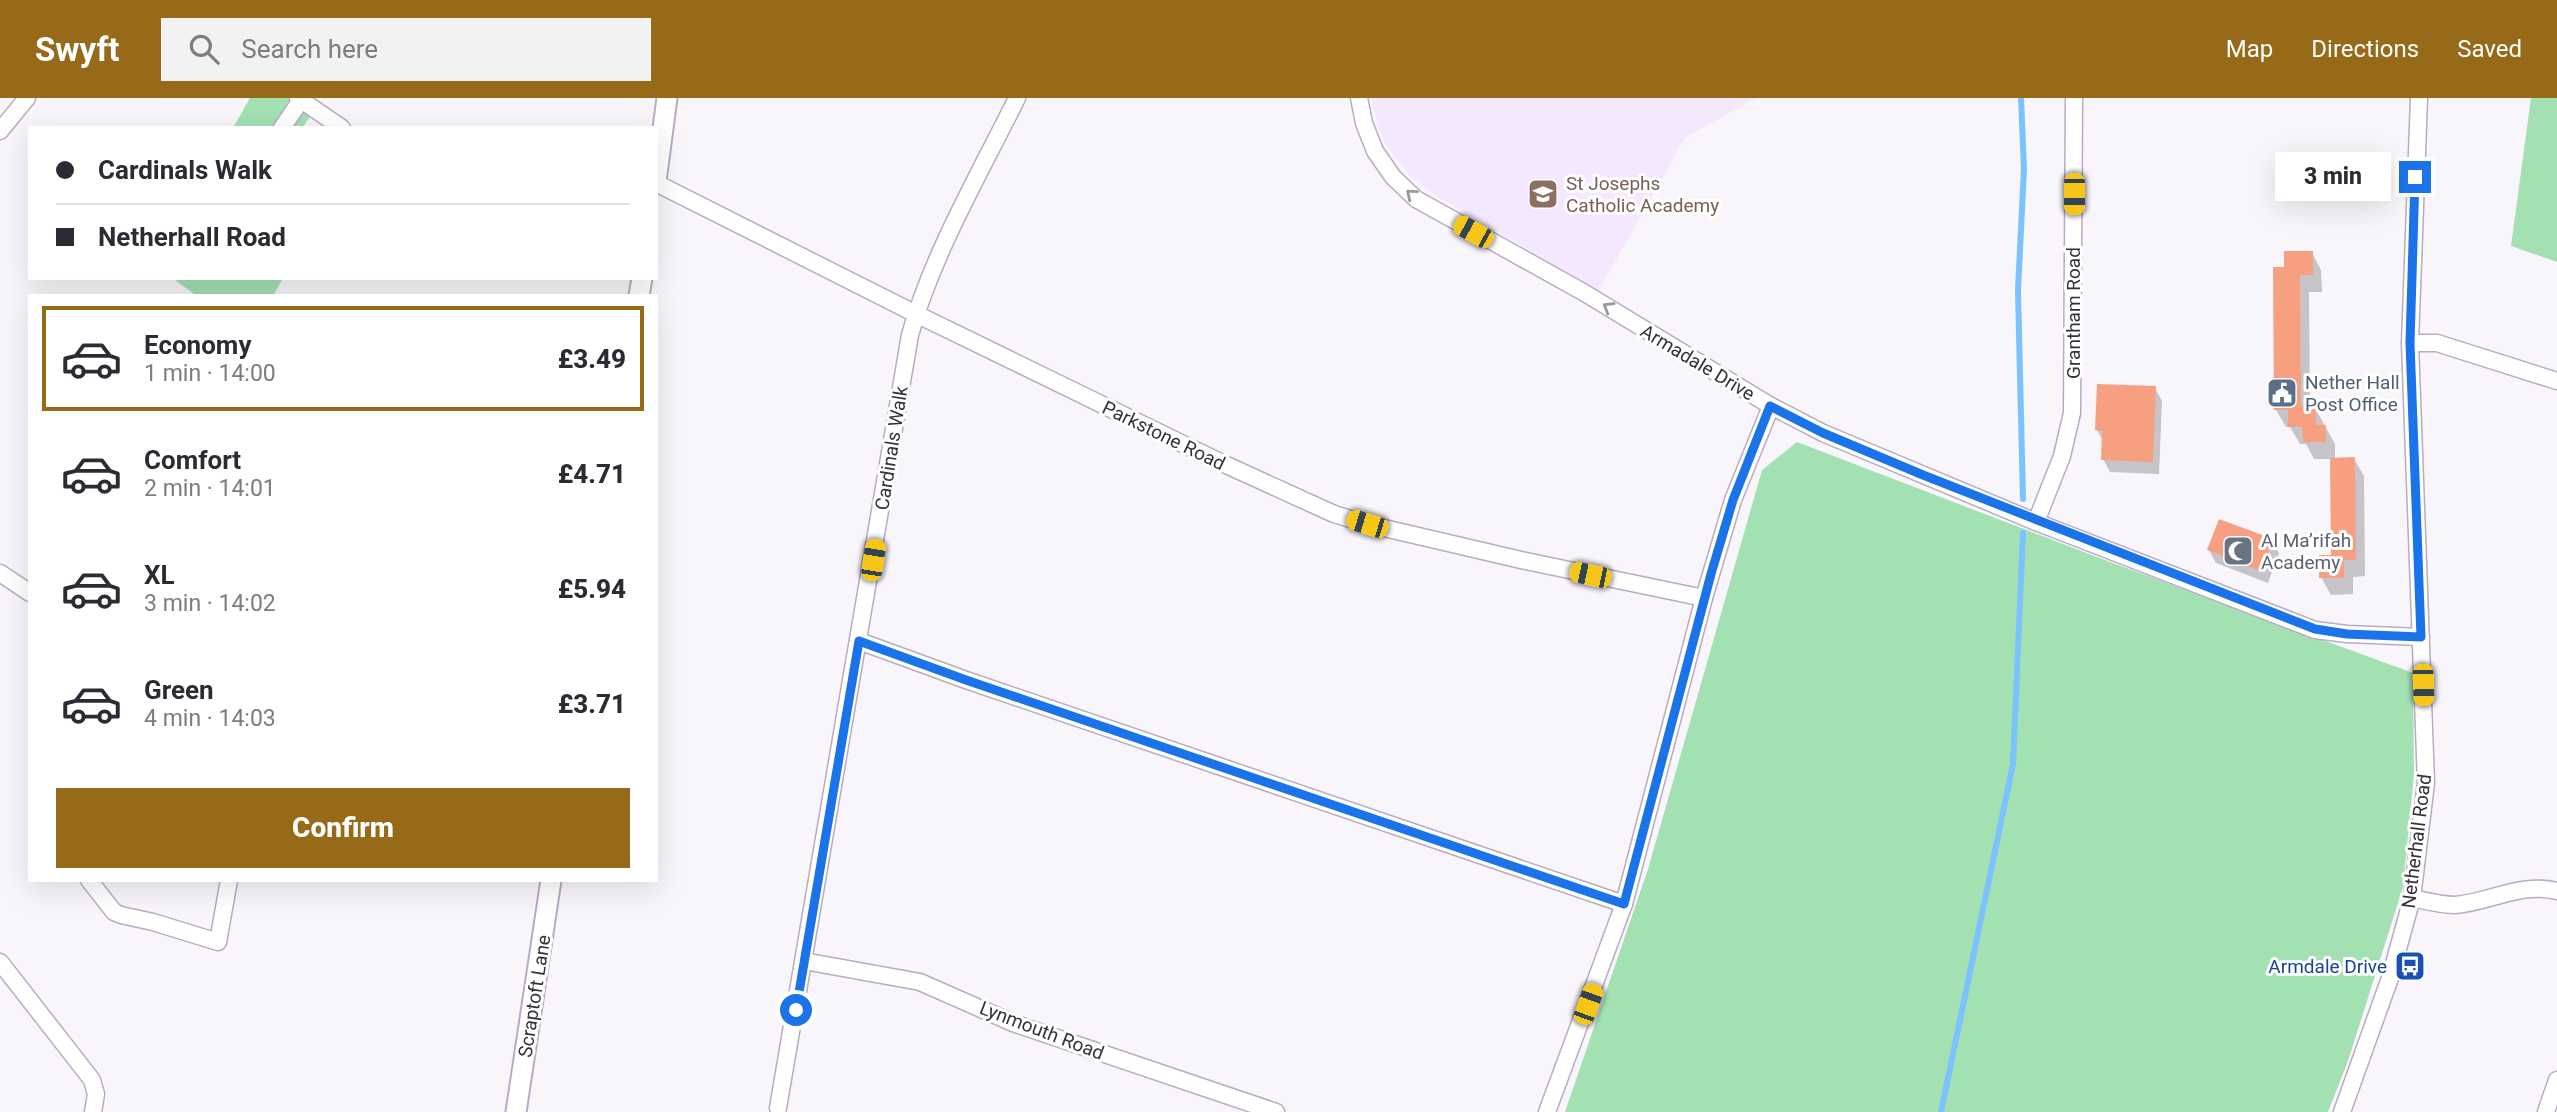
<!DOCTYPE html>
<meta charset="utf-8">
<style>
:root{--surface:#fff;--page:#f2f2f3;--text:#2b2b33;--muted:#7c7c81;--line:#e1e1e2;--accent:#976a19}
body{margin:0;font-family:Roboto,sans-serif;background:var(--page);color:var(--text);height:100vh;display:flex;flex-direction:column;font-size:26px;white-space:nowrap}
*{box-sizing:border-box;margin:0}
p{font-size:23px;color:var(--muted)}
.icon{flex:none;width:38px;height:38px;fill:none;stroke:currentColor;stroke-width:2;stroke-linecap:round;stroke-linejoin:round}
.map{position:relative;flex:1;overflow:hidden}
.panel{position:absolute;left:28px;top:196px;width:630px;height:588px;display:flex;flex-direction:column;background:var(--surface);border-radius:0px;box-shadow:0 7px 28px #0002}
.panel>*{flex:none}
.banner{position:absolute;left:28px;top:28px;width:630px;height:154px;border-radius:0px;box-shadow:0 7px 28px #0002;display:grid;align-content:center;height:154px;padding:0 28px;background:var(--surface)}
.end{position:absolute;width:32px;height:32px;margin:-16px;border:9px solid #1a73e8;background:#fff;box-shadow:0 0 0 4px #fff}
.from{border-radius:50%}
.bubble{position:absolute;height:49px;border-radius:0px;background:var(--surface);box-shadow:0 7px 28px #0002;font-size:23px;font-weight:800;line-height:49px;text-align:center}
.car{position:absolute;width:21px;height:42px;margin:-21px -10px;border-radius:9px;box-shadow:0 0 5px 2px #0007;background:linear-gradient(#f5c518 24%,#345 0 40%,#f5c518 0 76%,#345 0 86%,#f5c518 0)}
.banner b{display:flex;align-items:center;gap:24px;height:66px;font-size:26px}
.banner b+b{border-top:2px solid var(--line)}
.banner i{width:18px;height:18px;background:var(--text)}
ul{padding:12px 0 0;list-style:none}
li{display:flex;align-items:center;gap:21px;height:105px;margin:0 14px 10px;padding:0 14px;border:4px solid transparent;border-radius:0px}
li div{flex:1}
li b{display:block;font-size:26px}
li em{font-style:normal;font-weight:800}
li.active{border-color:var(--accent)}
li>.icon{width:63px;height:63px;stroke-width:1.5}
.primary-button{display:flex;gap:14px;margin-top:auto;padding:14px 28px}
.primary-button a{flex:1;height:80px;border-radius:0px;background:var(--accent);color:#fff;font-size:28px;font-weight:800;line-height:80px;text-align:center}
header{display:flex;align-items:center;gap:42px;box-sizing:border-box;height:98px;padding:0 35px;background:var(--accent);color:#fff}
header strong{font-size:33px}
nav{display:flex;gap:38px;margin-inline-start:auto;font-size:24px}
.search{width:490px;height:63px;background:var(--page);display:flex;align-items:center;gap:18px;box-sizing:border-box;padding:0 24px;border-radius:0px;color:var(--muted);font-size:26px}
.map>svg:first-child{display:block}
.built{fill:#f4e8fe}
.green{fill:#a3e1b3}
.shadow{fill:#0003}
.lines{fill:none;stroke-linecap:round;stroke-linejoin:round}
.stream{stroke:#7ac3fe;stroke-width:6}
.building{fill:#f6a081}
.minor-casing{stroke:#b9aac7;stroke-width:19}
.tertiary-casing{stroke:#b9aac7;stroke-width:23}
.minor{stroke:#fff;stroke-width:16}
.tertiary{stroke:#fff;stroke-width:19}
.oneway{stroke:#9a989d}
.route{stroke:#1a73e8;stroke-width:9}
.labels{text-anchor:middle;stroke-width:6;stroke-linejoin:round;paint-order:stroke}
.education-label{font-size:19px;fill:#785e54;stroke:#fff;text-anchor:start}
.street-label{font-size:19px;fill:#36303b;stroke:#fff}
.service-label{font-size:19px;fill:#4e5e75;stroke:#fff;text-anchor:start}
.worship-label{font-size:19px;fill:#5b616d;stroke:#fff;text-anchor:start}
.transit-label{font-size:19px;fill:#164399;stroke:#fff;text-anchor:end}
</style>
<header>
<strong>Swyft</strong>
<div class="search"><svg class="icon" aria-label="search" viewBox="0 0 24 24"><circle cx="10" cy="10" r="6"/><path d="M15 15l6 6"/></svg>Search here</div>
<nav><a>Map</a><a>Directions</a><a>Saved</a></nav>
</header>
<div class="map">
<svg width="2557" height="1014" viewBox="0 0 2557 1014">
<rect width="100%" height="100%" fill="#f8f5fb"/>
<!-- built -->
<path class="built" d="M1371 0H1756L1685 40 1599 192 1441 101 1411 79 1387 49 1379 32Z"/>
<!-- green -->
<g class="green">
<path d="M250 0H298L315 12 302 30H233Z"/>
<path d="M2531 0H2557V164L2511 148Z"/>
<path d="M172 180H283L273 198H197Z"/>
<path d="M1797 344 2110 464 2413 575 2414 676 2403 789 2348 963 2328 1014H1565L1648 771 1762 372Z"/>
</g>
<!-- shadow -->
<g class="shadow">
<path d="M2312 155 2321 172 2322 194H2309L2310 310H2315L2335 346V361H2354L2364 378 2365 478 2353 479V496L2331 497 2321 479 2333 458 2332 361H2314L2306 346H2300L2290 329H2286L2276 312 2286 171Z"/>
<path d="M2155 290 2162 303 2159 376 2110 374 2103 361V343L2097 332Z"/>
<path d="M2272 443 2279 455 2268 485 2216 465 2209 452Z"/>
</g>
<g class="lines">
<!-- stream -->
<g class="stream">
<path d="M2021 0 2024 71 2018 192 2023 401"/>
<path d="M1941 1014 2013 666 2023 435"/>
</g>
</g>
<!-- building -->
<g class="building">
<path d="M2284 153H2313V177H2300L2301 308H2316V327H2326V344H2303L2302 329H2288V312H2274L2273 169H2284Z"/>
<path d="M2097 286 2156 288 2153 364 2101 362 2102 333 2095 332Z"/>
<path d="M2355 359 2356 462H2344V480H2319V457H2331L2330 360Z"/>
<path d="M2219 421 2273 441 2261 473 2207 452Z"/>
</g>
<g class="lines">
<!-- minor casing -->
<g class="minor-casing">
<g id="minor">
<path d="M298 0 342 30"/>
<path d="M1359 0 1364 25 1375 53 1393 79 1416 101 1583 194 1771 308 1823 335 2036 424 2315 532 2347 536 2421 539"/>
<path d="M282 30 301 2"/>
<path d="M0 33 27 0"/>
<path d="M656 85 916 216 1222 365 1334 416 1367 426 1521 462 1704 500"/>
<path d="M2410 245H2437L2557 283"/>
<path d="M2036 424 2062 358 2072 315 2074 0"/>
<path d="M0 475 30 495"/>
<path d="M859 543 966 582 1624 806"/>
<path d="M89 782 114 814 121 817 153 824 218 844 229 782"/>
<path d="M2412 800C2426 803 2441 807 2455 807 2491 804 2520 784 2557 793"/>
<path d="M804 863 920 884 1013 925 1276 1014"/>
<path d="M0 864 92 982 96 996 93 1014"/>
<path d="M778 1010 910 237C932 157 980 75 1017 0"/>
<path d="M1547 1014 1624 806 1704 500 1733 402 1771 308"/>
<path d="M2342 1014 2390 880 2412 800 2426 685 2410 245 2419 0"/>
<path d="M2546 1014 2557 982"/>
</g>
</g>
<!-- tertiary casing -->
<g class="tertiary-casing">
<g id="tertiary">
<path d="M656 83 667 0"/>
<path d="M639 198 642 180"/>
<path d="M516 1014 551 782"/>
</g>
</g>
<!-- minor -->
<use href="#minor" class="minor"/>
<!-- tertiary -->
<use href="#tertiary" class="tertiary"/>
</g>
<!-- one-way arrows -->
<defs><path id="oneway-chevron" d="M-2-3.5L2.5 0L-2 3.5" fill="none" stroke-width="1.6" stroke-linecap="round" stroke-linejoin="round" transform="scale(1.75)"/></defs>
<g class="oneway">
<use href="#oneway-chevron" transform="translate(1411 96) rotate(-140)"/>
<use href="#oneway-chevron" transform="translate(1608 209) rotate(-149)"/>
</g>
<g class="lines">
<!-- route -->
<path class="route" d="M796 912 859 543 966 582 1624 806 1711 476 1733 402 1770 308 1823 335 1923 377 2315 531 2347 536 2421 539 2410 245 2415 79"/>
</g>
<!-- icons -->
<defs>
<g id="school-square" transform="scale(1.575)"><rect x="-9" y="-9" width="18" height="18" rx="4" fill="#8d6e63" stroke="#fff"/><path d="M0-5L7-2L0 1L-7-2ZM-4 1L0 2.5L4 1V4Q0 6-4 4Z" fill="#fff"/></g>
<g id="civic-square" transform="scale(1.575)"><rect x="-9" y="-9" width="18" height="18" rx="4" fill="#5c6f8a" stroke="#fff"/><path d="M-.6-6.5H3V-4.5H.6V-3L4-1V1h2V6H-6V1h2V-1L-.6-3ZM-1.2 2.5V6h2.4V2.5Z" fill="#fff"/></g>
<g id="mosque-square" transform="scale(1.575)"><rect x="-9" y="-9" width="18" height="18" rx="4" fill="#6b7280" stroke="#fff"/><path d="M3.5-4.9A6 6 0 1 0 3.5 4.9A5 5 0 1 1 3.5-4.9Z" fill="#fff"/></g>
<g id="bus-square" transform="scale(1.575)"><rect x="-9" y="-9" width="18" height="18" rx="4" fill="#1a4fb4" stroke="#fff"/><path d="M-5-6H5V4H4V6H2V4H-2V6H-4V4H-5ZM-3.5-4V0h7V-4ZM-3.5 1.2v1.5H-2V1.2ZM2 1.2v1.5H3.5V1.2Z" fill="#fff"/></g>
</defs>
<g fill-rule="evenodd">
<use href="#school-square" x="1543" y="96"/>
<use href="#civic-square" x="2282" y="295"/>
<use href="#mosque-square" x="2238" y="453"/>
<use href="#bus-square" x="2410" y="868"/>
</g>
<g class="labels">
<!-- education labels -->
<g class="education-label">
<text x="1566" y="92">St Josephs<tspan x="1566" dy="22">Catholic Academy</tspan></text>
</g>
<!-- street labels -->
<g class="street-label">
<text transform="translate(2073 215) rotate(-90)" y="7">Grantham Road</text>
<text transform="translate(1698 264) rotate(31)" y="7">Armadale Drive</text>
<text transform="translate(1164 337) rotate(26)" y="7">Parkstone Road</text>
<text transform="translate(891 350) rotate(-81)" y="7">Cardinals Walk</text>
<text transform="translate(2416 743) rotate(-83)" y="7">Netherhall Road</text>
<text transform="translate(534 898) rotate(-81)" y="7">Scraptoft Lane</text>
<text transform="translate(1042 932) rotate(21)" y="7">Lynmouth Road</text>
</g>
<!-- service labels -->
<g class="service-label">
<text x="2305" y="291">Nether Hall<tspan x="2305" dy="22">Post Office</tspan></text>
</g>
<!-- worship labels -->
<g class="worship-label">
<text x="2261" y="449">Al Ma’rifah<tspan x="2261" dy="22">Academy</tspan></text>
</g>
<!-- transit labels -->
<g class="transit-label">
<text x="2387" y="875">Armdale Drive</text>
</g>
</g>
</svg>
<i class="end from" style="left:796px;top:912px"></i>
<i class="end" style="left:2415px;top:79px"></i>
<div class="bubble" style="left:2275px;top:54px;width:116px">3 min</div>
<i class="car" style="left:2074px;top:96px;rotate:180deg"></i>
<i class="car" style="left:1473px;top:134px;rotate:299deg"></i>
<i class="car" style="left:1367px;top:426px;rotate:287deg"></i>
<i class="car" style="left:873px;top:462px;rotate:9deg"></i>
<i class="car" style="left:1590px;top:477px;rotate:282deg"></i>
<i class="car" style="left:2423px;top:587px;rotate:178deg"></i>
<i class="car" style="left:1588px;top:906px;rotate:20deg"></i>
<div class="banner">
<b><i class="from"></i>Cardinals Walk</b>
<b><i></i>Netherhall Road</b>
</div>
<section class="panel">
<ul>
<li class="active"><svg class="icon" aria-label="car" viewBox="0 0 24 24"><path d="M5 17H2v-5l4-1 3-4h7l3 4 3 1v5h-3M9 17h6M6 11h13"/><circle cx="7" cy="17" r="2"/><circle cx="17" cy="17" r="2"/></svg><div><b>Economy</b><p>1 min · 14:00</p></div><em>£3.49</em></li>
<li><svg class="icon" aria-label="car" viewBox="0 0 24 24"><path d="M5 17H2v-5l4-1 3-4h7l3 4 3 1v5h-3M9 17h6M6 11h13"/><circle cx="7" cy="17" r="2"/><circle cx="17" cy="17" r="2"/></svg><div><b>Comfort</b><p>2 min · 14:01</p></div><em>£4.71</em></li>
<li><svg class="icon" aria-label="car" viewBox="0 0 24 24"><path d="M5 17H2v-5l4-1 3-4h7l3 4 3 1v5h-3M9 17h6M6 11h13"/><circle cx="7" cy="17" r="2"/><circle cx="17" cy="17" r="2"/></svg><div><b>XL</b><p>3 min · 14:02</p></div><em>£5.94</em></li>
<li><svg class="icon" aria-label="car" viewBox="0 0 24 24"><path d="M5 17H2v-5l4-1 3-4h7l3 4 3 1v5h-3M9 17h6M6 11h13"/><circle cx="7" cy="17" r="2"/><circle cx="17" cy="17" r="2"/></svg><div><b>Green</b><p>4 min · 14:03</p></div><em>£3.71</em></li>
</ul>
<div class="primary-button"><a>Confirm</a></div>
</section>
</div>
